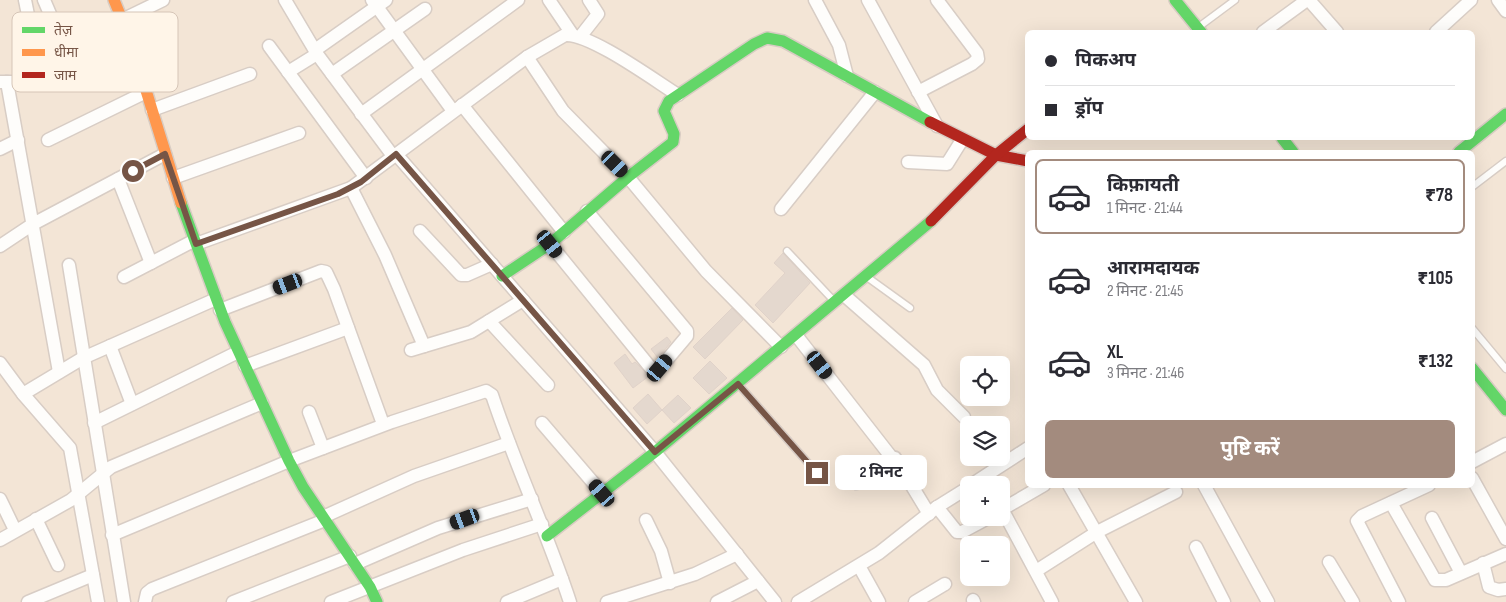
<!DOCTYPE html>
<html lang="hi">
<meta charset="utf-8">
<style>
:root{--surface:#fff;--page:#f7f7f7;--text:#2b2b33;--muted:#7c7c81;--line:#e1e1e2;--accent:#a38b7e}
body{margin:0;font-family:"Sofia Sans Condensed","Noto Sans Devanagari",sans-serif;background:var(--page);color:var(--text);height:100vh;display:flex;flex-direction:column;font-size:19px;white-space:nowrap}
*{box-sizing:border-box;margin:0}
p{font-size:16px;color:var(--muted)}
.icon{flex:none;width:28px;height:28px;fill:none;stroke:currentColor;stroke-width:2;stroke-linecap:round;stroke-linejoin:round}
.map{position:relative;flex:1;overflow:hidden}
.details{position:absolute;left:1025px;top:150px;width:450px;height:338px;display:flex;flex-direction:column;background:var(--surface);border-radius:8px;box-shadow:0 5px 20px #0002}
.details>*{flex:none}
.banner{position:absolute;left:1025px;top:30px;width:450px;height:110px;border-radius:8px;box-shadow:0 5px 20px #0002;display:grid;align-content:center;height:110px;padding:0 20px;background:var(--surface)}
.controls{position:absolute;left:960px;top:356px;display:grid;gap:10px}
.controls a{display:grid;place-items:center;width:50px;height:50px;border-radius:8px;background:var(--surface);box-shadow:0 5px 20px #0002;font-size:25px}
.end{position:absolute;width:22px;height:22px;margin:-11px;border:6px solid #765546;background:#fff;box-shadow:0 0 0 2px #fff}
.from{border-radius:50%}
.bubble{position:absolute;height:35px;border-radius:8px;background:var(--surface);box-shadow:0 5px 20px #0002;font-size:16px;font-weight:700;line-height:35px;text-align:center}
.car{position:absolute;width:15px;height:30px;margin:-15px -8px;border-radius:6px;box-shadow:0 0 4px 1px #0007;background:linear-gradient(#222 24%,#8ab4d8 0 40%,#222 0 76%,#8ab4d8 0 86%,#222 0)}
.banner b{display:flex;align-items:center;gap:18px;height:48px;font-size:19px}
.banner b+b{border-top:1px solid var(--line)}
.banner i{width:12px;height:12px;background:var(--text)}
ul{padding:9px 0 0;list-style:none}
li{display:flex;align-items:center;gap:15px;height:75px;margin:0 10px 8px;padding:0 10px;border:2px solid transparent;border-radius:8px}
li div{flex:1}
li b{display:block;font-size:19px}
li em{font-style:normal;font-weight:700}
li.current{border-color:var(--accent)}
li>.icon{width:45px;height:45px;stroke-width:1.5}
.button{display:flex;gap:10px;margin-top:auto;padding:10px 20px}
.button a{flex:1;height:58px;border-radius:8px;background:var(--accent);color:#fff;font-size:20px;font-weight:700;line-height:58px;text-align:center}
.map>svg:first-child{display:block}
.residential{fill:#f3e5d6;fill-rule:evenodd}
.building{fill:#e4d8ce;stroke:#e0d2c9}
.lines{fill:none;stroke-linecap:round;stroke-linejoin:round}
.lane-casing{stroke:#d8cdc5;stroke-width:9}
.street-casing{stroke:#d8cdc5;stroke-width:15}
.fast-casing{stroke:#d8ccc3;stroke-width:14}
.slow-casing{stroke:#d8ccc3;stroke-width:14}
.jam-casing{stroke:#d8ccc3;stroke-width:14}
.lane{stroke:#fefdfb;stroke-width:6}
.street{stroke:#fefdfb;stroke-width:12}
.fast{stroke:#63d668;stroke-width:11}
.slow{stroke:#ff974d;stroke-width:11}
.jam{stroke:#b3261e;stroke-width:11}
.route{stroke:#765546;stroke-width:6}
.key{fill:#fff5e8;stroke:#d6c5b7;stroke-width:1}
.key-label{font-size:14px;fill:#765546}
</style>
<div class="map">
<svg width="1506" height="602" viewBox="0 0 1506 602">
<rect width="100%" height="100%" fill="#f7f0e7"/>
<!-- residential -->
<path class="residential" d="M0 0H1506V602H0ZM1028 32H1472V138H1028ZM1028 152H1472V485H1028ZM969 365H1001V398H969ZM969 425H1001V458H969ZM969 485H1001V518H969ZM969 545H1001V578H969Z"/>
<!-- building -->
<g class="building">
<path d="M783 253 810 283 773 323 755 305 785 273 774 263Z"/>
<path d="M732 308 743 320 705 359 693 347Z"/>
<path d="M667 337 671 342 658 358 651 349Z"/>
<path d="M625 354 632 364 635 362 649 376 633 388 614 363Z"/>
<path d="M710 361 727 378 709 394 693 378Z"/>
<path d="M648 394 662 410 647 424 633 408Z"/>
<path d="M678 395 691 408 674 423 662 410Z"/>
</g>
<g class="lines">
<!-- lane casing -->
<g class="lane-casing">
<g id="lane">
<path d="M1200 26 1235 0"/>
<path d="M1472 187 1506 161"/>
<path d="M787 251 834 301"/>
<path d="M867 277 910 308"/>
<path d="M1472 328 1506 369"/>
<path d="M738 384 817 473"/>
</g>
</g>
<!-- street casing -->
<g class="street-casing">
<g id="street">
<path d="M25 0 34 45"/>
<path d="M44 0 59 35"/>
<path d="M285 0 317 54 393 156"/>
<path d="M372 0 453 111"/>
<path d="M549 0 572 34"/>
<path d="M815 0 839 45 847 76"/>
<path d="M868 0 937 126"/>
<path d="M1309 0 1337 32"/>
<path d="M1498 0 1506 11"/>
<path d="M122 20 163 0"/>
<path d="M1263 32 1307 0"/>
<path d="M1436 32 1471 0"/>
<path d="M580 37 598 14 589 0"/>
<path d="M269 46 366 178"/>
<path d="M315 50 386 0"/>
<path d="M527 57 563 111 628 177 706 271 781 347"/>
<path d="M288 72 317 54"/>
<path d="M332 74 425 9"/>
<path d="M0 82H17L130 39"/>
<path d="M7 82 59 372"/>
<path d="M918 92 972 64 978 59 977 53 937 0"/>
<path d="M462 105 564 232"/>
<path d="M152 110 250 74"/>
<path d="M361 114 518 0"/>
<path d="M48 140 146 92"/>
<path d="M0 149 18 140"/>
<path d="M396 154 655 452 775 602"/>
<path d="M908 162 947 164 962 140"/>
<path d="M173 178 299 133"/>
<path d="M118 179 151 263"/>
<path d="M351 188 385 255 424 346"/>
<path d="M781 209 875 92"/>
<path d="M420 231 461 275H467L492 264"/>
<path d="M196 244 351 188 527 57 565 35C590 33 654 80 678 95"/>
<path d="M550 244 650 367 655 370 660 368 687 336V331L587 211"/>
<path d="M0 246 33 224 165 154"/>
<path d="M69 265 124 602"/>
<path d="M124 277 195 240"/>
<path d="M844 295 924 365 937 390 964 417"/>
<path d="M220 310 321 271 326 272 334 289 383 424"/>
<path d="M489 321 548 385"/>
<path d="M796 335 892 458"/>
<path d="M110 346 132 404"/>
<path d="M411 350 471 332 523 300"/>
<path d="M0 363 23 394 70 448 98 602"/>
<path d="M245 366 348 328"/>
<path d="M23 394 83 358 216 299"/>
<path d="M309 412 323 448"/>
<path d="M94 423 238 352"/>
<path d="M542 423 602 493"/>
<path d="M1472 462 1506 444"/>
<path d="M1472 478 1506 539"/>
<path d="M856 483 889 460 895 458 929 514"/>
<path d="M971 485 1028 448"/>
<path d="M1069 485 1136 602"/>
<path d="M1204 485 1268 602"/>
<path d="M0 499 15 530"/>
<path d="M1391 503 1435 580H1446L1506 554"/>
<path d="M937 507 957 532H962L988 518"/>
<path d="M1002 509 1052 602"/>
<path d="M1001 510 1044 485"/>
<path d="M323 517 414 476 509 443"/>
<path d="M1432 518 1461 573"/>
<path d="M36 519 58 565"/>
<path d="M646 520 661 551 670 583"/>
<path d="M112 535 289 461 392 422 486 391 492 395C515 465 547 532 570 602"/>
<path d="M0 540 71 500 111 467 262 403"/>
<path d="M1196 547 1224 602"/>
<path d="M1329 562 1353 602"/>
<path d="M1483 563 1489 587 1498 590 1506 589"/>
<path d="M355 564 438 528 532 499"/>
<path d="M859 566 879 602"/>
<path d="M1036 571 1097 532 1176 492"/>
<path d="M973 600 974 602"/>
<path d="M28 602 93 575"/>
<path d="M145 602 147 593 152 589 325 520"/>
<path d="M233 602 350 556"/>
<path d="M331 602 463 550 542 524"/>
<path d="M507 602 562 579"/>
<path d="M607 602 695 574 737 554"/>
<path d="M717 602 758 581"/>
<path d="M798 602 879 553 937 507 969 487"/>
<path d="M915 602 945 584"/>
<path d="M1399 602 1357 521 1362 516 1429 485"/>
</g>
</g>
<!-- fast casing -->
<g class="fast-casing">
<g id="fast">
<path d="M1175 0 1201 32"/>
<path d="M1282 138 1293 152"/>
<path d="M1459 152 1506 114"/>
<path d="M181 203 225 322 289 461 303 487 370 587 377 602"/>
<path d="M502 276 550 244 628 177 673 142 674 134 664 111 669 101 754 44 767 38 783 41 930 122"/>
<path d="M1472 368 1506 410"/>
<path d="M547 536 655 452 931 221"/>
</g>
</g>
<!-- slow casing -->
<g class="slow-casing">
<path id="slow" d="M114 0 130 39 181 203"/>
</g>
<!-- jam casing -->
<g class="jam-casing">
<g id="jam">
<path d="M930 122 996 155 1028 161"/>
<path d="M931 221 996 155 1028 129"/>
</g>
</g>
<!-- lane -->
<use href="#lane" class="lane"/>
<!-- street -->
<use href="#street" class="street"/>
<!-- fast -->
<use href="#fast" class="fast"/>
<!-- slow -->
<use href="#slow" class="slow"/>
<!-- jam -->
<use href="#jam" class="jam"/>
</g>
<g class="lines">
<!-- route -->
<path class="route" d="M133 171 165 154 196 244 338 194 361 182 396 154 655 452 738 384 817 473"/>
</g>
<!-- legend -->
<rect x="12" y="12" width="166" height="80" rx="8" class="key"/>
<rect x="22" y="27" width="23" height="6" fill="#63d668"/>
<rect x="22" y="49" width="23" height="7" fill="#ff974d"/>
<rect x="22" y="72" width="23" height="6" fill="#b3261e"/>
<g class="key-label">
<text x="54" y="35">तेज़</text>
<text x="54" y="57">धीमा</text>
<text x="54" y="80">जाम</text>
</g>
</svg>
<div class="controls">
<a><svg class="icon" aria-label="locate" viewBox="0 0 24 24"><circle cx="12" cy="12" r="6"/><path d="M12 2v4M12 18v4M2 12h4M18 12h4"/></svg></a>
<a><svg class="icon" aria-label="layers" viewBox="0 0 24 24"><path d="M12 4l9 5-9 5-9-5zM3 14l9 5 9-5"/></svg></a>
<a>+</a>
<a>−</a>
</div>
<i class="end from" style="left:133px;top:171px"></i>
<i class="end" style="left:817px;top:473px"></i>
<div class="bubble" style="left:835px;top:455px;width:92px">2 मिनट</div>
<i class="car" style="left:615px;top:164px;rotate:135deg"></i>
<i class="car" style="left:550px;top:244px;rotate:141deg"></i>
<i class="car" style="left:288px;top:284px;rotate:249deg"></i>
<i class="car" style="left:820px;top:365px;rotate:142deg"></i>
<i class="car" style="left:660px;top:368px;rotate:40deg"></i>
<i class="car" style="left:602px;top:493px;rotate:319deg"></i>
<i class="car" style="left:465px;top:519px;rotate:250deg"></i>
<div class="banner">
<b><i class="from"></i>पिकअप</b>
<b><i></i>ड्रॉप</b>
</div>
<section class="details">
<ul>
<li class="current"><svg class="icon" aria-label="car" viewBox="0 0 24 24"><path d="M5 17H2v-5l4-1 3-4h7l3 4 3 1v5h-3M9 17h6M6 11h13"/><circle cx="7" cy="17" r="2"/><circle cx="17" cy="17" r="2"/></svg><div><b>किफ़ायती</b><p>1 मिनट · 21:44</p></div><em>₹78</em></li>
<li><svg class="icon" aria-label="car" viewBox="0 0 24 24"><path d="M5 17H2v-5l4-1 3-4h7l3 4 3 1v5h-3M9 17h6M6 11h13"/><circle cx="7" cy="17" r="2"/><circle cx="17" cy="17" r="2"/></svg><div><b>आरामदायक</b><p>2 मिनट · 21:45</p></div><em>₹105</em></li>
<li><svg class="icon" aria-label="car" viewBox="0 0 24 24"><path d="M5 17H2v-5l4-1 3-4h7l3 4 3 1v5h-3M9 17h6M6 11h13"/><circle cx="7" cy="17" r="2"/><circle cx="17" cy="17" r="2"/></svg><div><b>XL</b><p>3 मिनट · 21:46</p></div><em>₹132</em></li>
</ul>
<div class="button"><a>पुष्टि करें</a></div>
</section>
</div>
